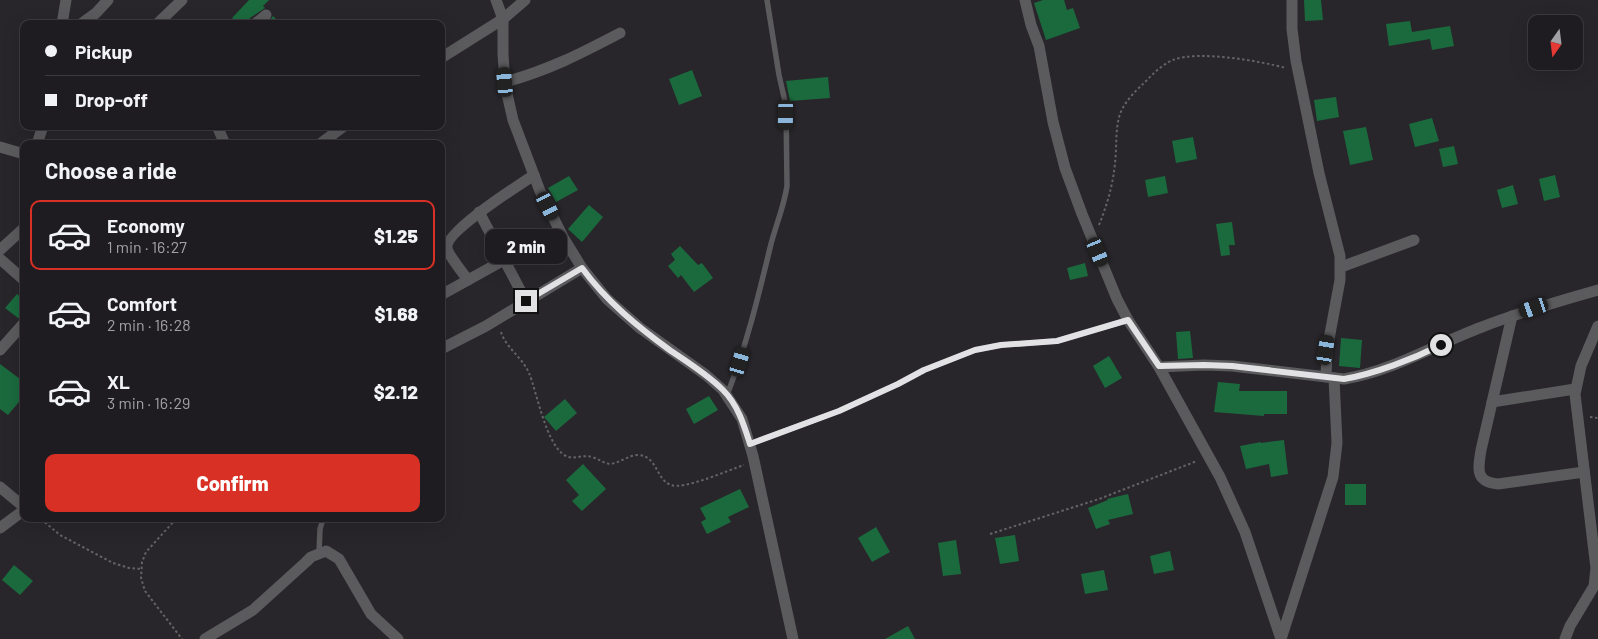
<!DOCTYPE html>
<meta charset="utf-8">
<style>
:root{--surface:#1e1c20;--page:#2b292d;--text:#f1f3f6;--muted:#a1a1a5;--line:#3c3a3e;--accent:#d93025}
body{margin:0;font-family:Barlow,sans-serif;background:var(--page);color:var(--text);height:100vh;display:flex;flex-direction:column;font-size:19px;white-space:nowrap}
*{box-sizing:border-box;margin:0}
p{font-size:16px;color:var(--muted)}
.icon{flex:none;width:28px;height:28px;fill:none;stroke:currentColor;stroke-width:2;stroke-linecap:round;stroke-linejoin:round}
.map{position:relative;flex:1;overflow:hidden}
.drawer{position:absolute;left:20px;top:140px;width:425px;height:382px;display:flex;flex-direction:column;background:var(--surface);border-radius:10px;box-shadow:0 5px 20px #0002,0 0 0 1px var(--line)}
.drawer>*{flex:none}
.guide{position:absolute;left:20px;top:20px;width:425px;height:110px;border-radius:10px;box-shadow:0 5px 20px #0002,0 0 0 1px var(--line);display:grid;align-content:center;height:110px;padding:0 25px;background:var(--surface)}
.needle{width:32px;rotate:194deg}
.fabs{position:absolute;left:1528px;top:15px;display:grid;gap:10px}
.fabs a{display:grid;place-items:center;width:55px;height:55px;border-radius:10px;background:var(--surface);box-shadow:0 5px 20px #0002,0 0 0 1px var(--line);font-size:25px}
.end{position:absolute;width:22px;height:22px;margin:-11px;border:6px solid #e2e1e4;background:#111;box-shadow:0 0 0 2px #111}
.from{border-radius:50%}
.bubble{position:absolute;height:35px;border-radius:10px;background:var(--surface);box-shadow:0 5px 20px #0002,0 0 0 1px var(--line);font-size:16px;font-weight:800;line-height:35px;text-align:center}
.car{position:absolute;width:15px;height:30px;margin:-15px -8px;border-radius:6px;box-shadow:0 0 4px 1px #0007;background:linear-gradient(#222 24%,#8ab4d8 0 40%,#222 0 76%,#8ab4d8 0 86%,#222 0)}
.guide b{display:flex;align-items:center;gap:18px;height:48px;font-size:19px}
.guide b+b{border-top:1px solid var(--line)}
.guide i{width:12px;height:12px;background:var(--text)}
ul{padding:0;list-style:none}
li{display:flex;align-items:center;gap:15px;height:70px;margin:0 10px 8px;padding:0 15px;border:2px solid transparent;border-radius:10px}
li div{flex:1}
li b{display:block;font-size:19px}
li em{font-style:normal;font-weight:800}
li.on{border-color:var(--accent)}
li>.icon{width:45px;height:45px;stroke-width:1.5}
h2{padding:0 25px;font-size:22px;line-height:60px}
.primary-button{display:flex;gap:10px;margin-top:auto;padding:10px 25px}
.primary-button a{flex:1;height:58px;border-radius:10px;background:var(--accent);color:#fff;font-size:20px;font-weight:800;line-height:58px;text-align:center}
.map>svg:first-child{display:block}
.building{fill:#1b6a3e}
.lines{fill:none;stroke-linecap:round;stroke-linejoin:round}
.path{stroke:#646366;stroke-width:2;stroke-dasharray:2.5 2.5;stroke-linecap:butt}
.lane{stroke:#5b5a5c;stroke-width:5.5}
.street{stroke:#5b5a5c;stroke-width:11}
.route{stroke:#e2e1e4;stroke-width:6}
</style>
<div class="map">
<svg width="1598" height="639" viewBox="0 0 1598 639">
<rect width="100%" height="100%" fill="#28262a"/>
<!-- building -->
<g class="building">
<path d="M249 0H269L263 6 265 8 250 18 247 24H239L232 18Z"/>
<path d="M1043 0H1064L1067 10 1073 8 1080 28 1046 40 1034 3Z"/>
<path d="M1304 0H1321L1323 20 1305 21Z"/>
<path d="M273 16 281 24H267Z"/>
<path d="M1410 21 1412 32 1450 26 1454 46 1432 50 1430 39 1389 46 1386 24Z"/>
<path d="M692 70 702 96 679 105 669 79Z"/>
<path d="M828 77 830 98 790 101 786 81Z"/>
<path d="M1336 97 1339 117 1317 121 1314 100Z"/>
<path d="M1432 118 1439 141 1415 147 1409 124Z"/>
<path d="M1366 127 1373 160 1350 165 1343 131Z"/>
<path d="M1193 137 1197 159 1176 163 1172 141Z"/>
<path d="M1454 146 1458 164 1443 167 1439 149Z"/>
<path d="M1555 175 1560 197 1544 201 1539 179Z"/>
<path d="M569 176 578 190 556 202 548 188Z"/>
<path d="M1165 176 1168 193 1148 197 1145 180Z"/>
<path d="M1513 185 1518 204 1502 208 1497 190Z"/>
<path d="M589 205 603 217 582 242 568 229Z"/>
<path d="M1232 222 1235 245H1229L1230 255 1221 256 1216 224Z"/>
<path d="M680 246 698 265 702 263 713 278 694 292 681 275 678 278 668 266 675 260 671 254Z"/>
<path d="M1085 263 1088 276 1070 280 1067 268Z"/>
<path d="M17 294 24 300V316L18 318 5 308Z"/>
<path d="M1190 331 1193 358 1178 359 1176 332Z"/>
<path d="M1341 338 1362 340 1360 368 1339 366Z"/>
<path d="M1109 356 1122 378 1105 388 1093 366Z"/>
<path d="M0 364 24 382V396L8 415 0 409Z"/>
<path d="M1218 382 1240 384 1239 391H1287V414H1264V416L1214 412Z"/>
<path d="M709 396 718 410 694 424 686 409Z"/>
<path d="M565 399 577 413 556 431 544 417Z"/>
<path d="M1284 440 1288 474 1271 477 1269 464 1246 469 1240 446 1261 442V443Z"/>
<path d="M583 464 606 489 582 511 572 501 579 495 566 480Z"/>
<rect x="1345" y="484" width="21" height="21"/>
<path d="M740 489 749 507 728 517 731 522 707 534 701 522 706 519 700 508Z"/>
<path d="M1128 494 1133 514 1108 520 1110 524 1096 529 1088 508 1108 500 1107 499Z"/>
<path d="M876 527 890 552 872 562 858 538Z"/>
<path d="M1015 535 1019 561 1000 564 995 538Z"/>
<path d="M956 540 961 574 943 576 938 543Z"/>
<path d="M1170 551 1174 570 1154 574 1150 556Z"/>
<path d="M14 565 33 581 20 595 2 580Z"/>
<path d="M1104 570 1108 590 1085 594 1081 574Z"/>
<path d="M908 626 915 639H885Z"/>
</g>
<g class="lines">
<!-- path -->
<g class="path">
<path d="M1099 225C1107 205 1113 185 1115 163 1117 147 1115 129 1120 114 1124 103 1135 91 1143 84 1152 75 1161 65 1173 60 1199 50 1259 61 1286 68"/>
<path d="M501 332C506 348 522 357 529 373 537 392 546 446 566 456 574 460 584 454 592 457 599 459 603 463 610 464 620 463 628 455 639 455 658 457 656 480 671 485 684 490 729 470 744 465"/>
<path d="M1590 417 1598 418"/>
<path d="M41 519 60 535 113 563 129 568 142 569"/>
<path d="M176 519 146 552 142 562 141 578 145 591 182 639"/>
<path d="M990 534 1099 499 1197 461"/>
</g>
<!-- lane -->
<g class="lane">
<path d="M727 395C746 347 758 298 770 248 775 227 784 207 787 186L786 106 779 75 767 0"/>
<path d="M749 444 839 411 898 384 925 370 975 350 1001 345 1057 341 1128 320"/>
<path d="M319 553 320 529 323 519"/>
</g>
<!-- street -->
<g class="street">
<path d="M496 0 503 19V54L505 85 513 120 540 191 563 237 582 268 607 299 640 328 706 375 723 390 742 419 753 456 793 639"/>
<path d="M1025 0 1031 25 1039 46 1053 122 1065 168 1082 214 1117 299 1128 320 1159 367 1220 477 1245 532 1281 639"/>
<path d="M1292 0V29L1296 61 1319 173 1340 256V280L1327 350 1326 377"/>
<path d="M62 24 66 0"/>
<path d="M81 24 96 13 108 0"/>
<path d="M157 24 182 0"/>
<path d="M255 24 266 15"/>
<path d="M441 58 503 19 525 0"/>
<path d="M505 82C549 70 580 54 620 33"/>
<path d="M217 126 225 144"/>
<path d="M37 144 43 126"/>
<path d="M320 144 344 126"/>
<path d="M0 147 24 154"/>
<path d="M479 212 526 301"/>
<path d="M0 250 24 228"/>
<path d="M0 259 24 280"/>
<path d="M504 260 468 280C463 273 448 255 447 248 445 232 519 185 534 175"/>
<path d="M1341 267 1414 240"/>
<path d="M441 295 468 280"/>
<path d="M1512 316 1481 450C1478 469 1475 482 1498 484L1584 472"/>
<path d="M441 349 486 326 582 268"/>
<path d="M0 350 24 323"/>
<path d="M1159 367 1204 365 1232 366 1344 379C1393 371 1436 344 1482 327 1520 312 1559 301 1598 290"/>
<path d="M1492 402 1575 389"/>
<path d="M0 487 24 507"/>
<path d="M0 528 24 510"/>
<path d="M205 639 253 610 306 562 311 557 326 551 339 559 371 614 398 639"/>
<path d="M1281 639 1333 477 1337 443 1334 378"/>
<path d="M1565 639 1570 626 1594 586 1596 568 1575 394 1581 366 1598 326"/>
</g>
</g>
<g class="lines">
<!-- route -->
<path class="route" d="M526 301 582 268C607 302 638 327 671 351 689 363 708 375 723 390 738 405 744 425 750 444L839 411 898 384 924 370 975 350 1001 345 1057 341 1128 320 1159 366 1204 365 1232 366 1344 379C1374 374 1413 359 1441 345"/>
</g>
</svg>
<div class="fabs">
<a><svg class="needle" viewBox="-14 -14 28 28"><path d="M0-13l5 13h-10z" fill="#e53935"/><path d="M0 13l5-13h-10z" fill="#a1a1a5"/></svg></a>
</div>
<i class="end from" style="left:1441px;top:345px"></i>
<i class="end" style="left:526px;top:301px"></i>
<div class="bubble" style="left:485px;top:229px;width:82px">2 min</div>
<i class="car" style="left:505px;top:82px;rotate:355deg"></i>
<i class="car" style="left:786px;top:115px;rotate:181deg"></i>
<i class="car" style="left:548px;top:206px;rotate:153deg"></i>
<i class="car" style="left:1098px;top:252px;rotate:157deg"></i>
<i class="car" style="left:1534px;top:308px;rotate:251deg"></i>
<i class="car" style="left:1326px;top:350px;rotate:10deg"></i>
<i class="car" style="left:740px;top:362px;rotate:17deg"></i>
<div class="guide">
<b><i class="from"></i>Pickup</b>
<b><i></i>Drop-off</b>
</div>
<section class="drawer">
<h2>Choose a ride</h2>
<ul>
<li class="on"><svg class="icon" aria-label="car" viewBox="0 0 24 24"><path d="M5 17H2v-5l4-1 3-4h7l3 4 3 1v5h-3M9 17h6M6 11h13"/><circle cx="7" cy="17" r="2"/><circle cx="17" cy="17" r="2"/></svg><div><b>Economy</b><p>1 min · 16:27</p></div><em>$1.25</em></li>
<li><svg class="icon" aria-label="car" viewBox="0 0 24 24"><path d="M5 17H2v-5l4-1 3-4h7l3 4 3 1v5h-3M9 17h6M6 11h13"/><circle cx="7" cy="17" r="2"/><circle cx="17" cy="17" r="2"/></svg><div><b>Comfort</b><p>2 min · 16:28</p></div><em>$1.68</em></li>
<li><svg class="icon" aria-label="car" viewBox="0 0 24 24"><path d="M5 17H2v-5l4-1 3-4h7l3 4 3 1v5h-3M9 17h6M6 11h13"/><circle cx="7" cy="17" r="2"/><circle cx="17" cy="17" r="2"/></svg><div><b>XL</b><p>3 min · 16:29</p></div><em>$2.12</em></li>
</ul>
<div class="primary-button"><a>Confirm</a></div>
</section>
</div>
